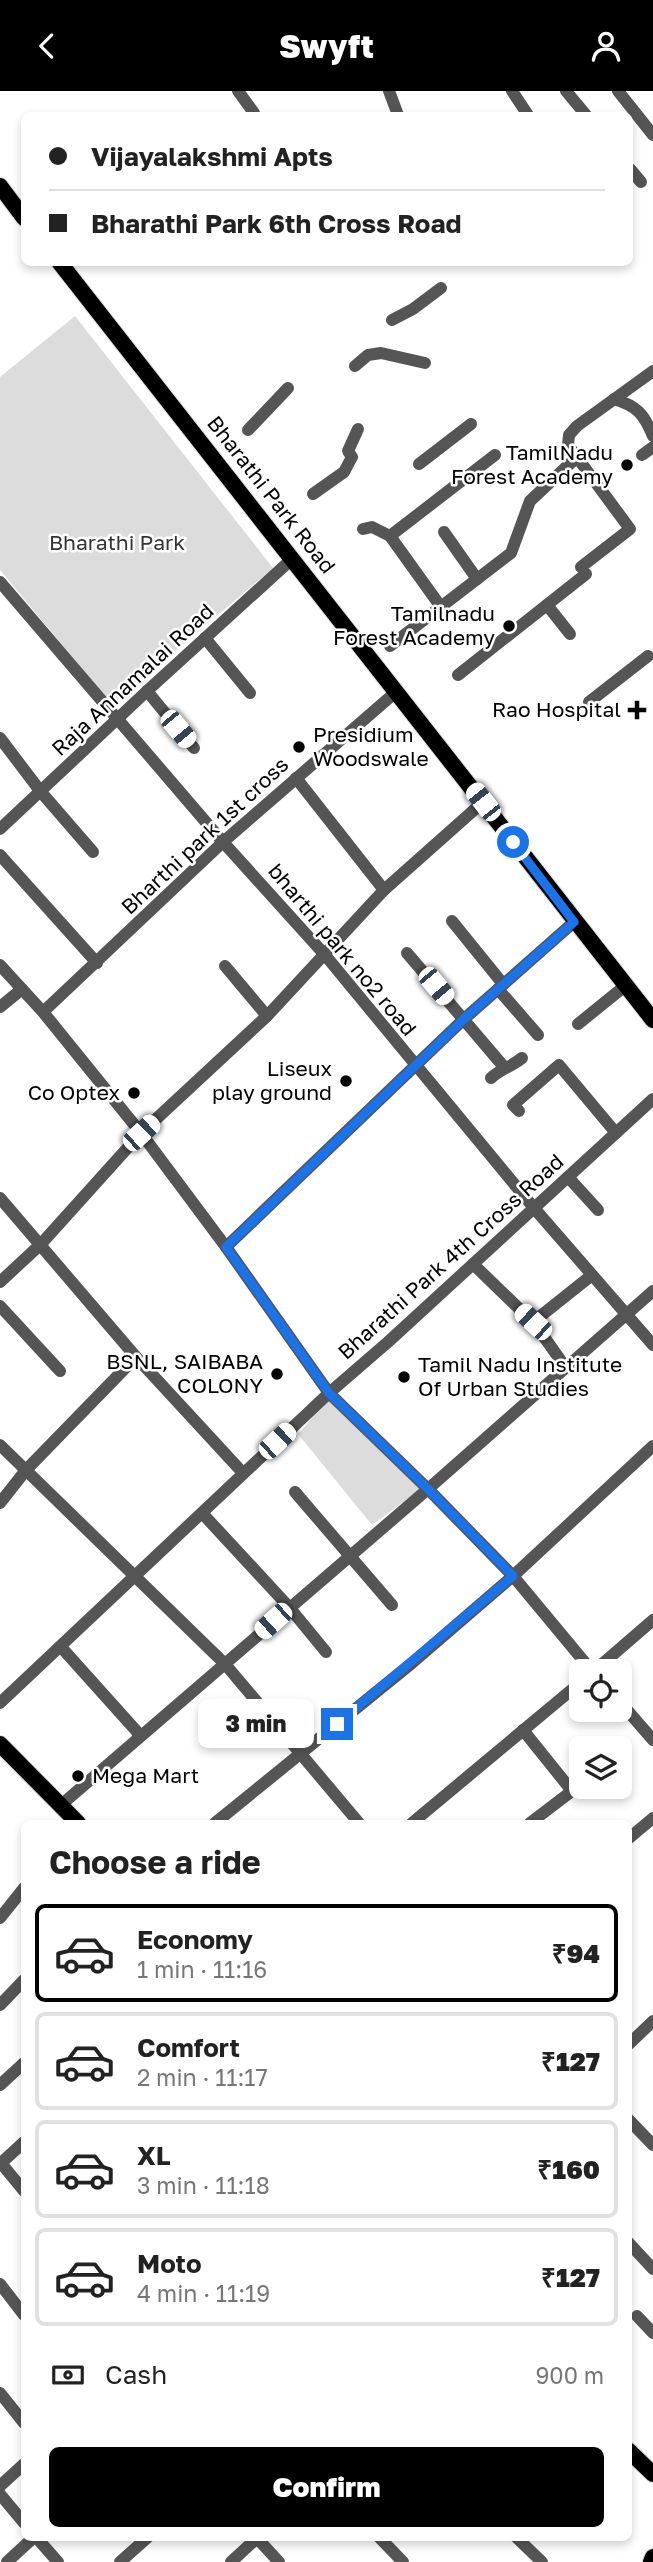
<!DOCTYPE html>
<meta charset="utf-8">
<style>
:root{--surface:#fff;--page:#f6f6f6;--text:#222;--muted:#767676;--line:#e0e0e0;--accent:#000}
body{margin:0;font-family:"Golos Text",sans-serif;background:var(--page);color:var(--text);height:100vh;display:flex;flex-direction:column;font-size:26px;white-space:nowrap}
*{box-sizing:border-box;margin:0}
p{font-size:23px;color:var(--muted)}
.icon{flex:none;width:38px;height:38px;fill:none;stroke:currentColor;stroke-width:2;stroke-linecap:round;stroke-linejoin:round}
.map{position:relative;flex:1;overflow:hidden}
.sheet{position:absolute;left:21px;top:1729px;width:611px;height:721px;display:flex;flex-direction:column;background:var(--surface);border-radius:10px;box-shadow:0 4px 10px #0003}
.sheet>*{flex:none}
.banner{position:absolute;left:21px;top:21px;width:612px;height:154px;border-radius:10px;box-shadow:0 4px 10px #0003;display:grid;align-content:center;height:154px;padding:0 28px;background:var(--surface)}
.fabs{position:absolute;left:569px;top:1568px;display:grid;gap:14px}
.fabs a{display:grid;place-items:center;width:63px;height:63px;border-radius:10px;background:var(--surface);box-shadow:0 4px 10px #0003;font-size:35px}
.end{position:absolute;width:32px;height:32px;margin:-16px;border:9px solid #1a73e8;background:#fff;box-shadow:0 0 0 4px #fff}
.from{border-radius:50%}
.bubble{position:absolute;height:49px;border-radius:10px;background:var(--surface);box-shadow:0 4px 10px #0003;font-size:23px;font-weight:800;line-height:49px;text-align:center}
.car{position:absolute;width:21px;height:42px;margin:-21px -10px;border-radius:9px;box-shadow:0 0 5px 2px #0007;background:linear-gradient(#fff 24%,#345 0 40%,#fff 0 76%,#345 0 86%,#fff 0)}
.banner b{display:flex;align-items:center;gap:24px;height:66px;font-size:26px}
.banner b+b{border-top:2px solid var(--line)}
.banner i{width:18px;height:18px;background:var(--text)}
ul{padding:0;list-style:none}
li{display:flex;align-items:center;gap:21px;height:98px;margin:0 14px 10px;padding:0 14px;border:4px solid var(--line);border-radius:10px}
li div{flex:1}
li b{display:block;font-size:26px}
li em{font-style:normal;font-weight:800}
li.active{border-color:var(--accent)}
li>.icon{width:63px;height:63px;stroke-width:1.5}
h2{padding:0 28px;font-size:32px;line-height:84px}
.pay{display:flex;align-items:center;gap:18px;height:77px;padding:0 28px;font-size:26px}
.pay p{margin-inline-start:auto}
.primary-button{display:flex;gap:14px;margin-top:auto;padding:14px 28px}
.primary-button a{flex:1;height:80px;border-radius:10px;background:var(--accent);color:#fff;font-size:28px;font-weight:800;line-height:80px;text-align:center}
header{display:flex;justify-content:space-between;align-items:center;height:91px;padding:0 28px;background:var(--accent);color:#fff;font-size:32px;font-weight:800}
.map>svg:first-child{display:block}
.green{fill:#dcdcdc}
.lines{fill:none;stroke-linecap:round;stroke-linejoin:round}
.major-casing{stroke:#dbdbdb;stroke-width:18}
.minor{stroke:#555;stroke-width:12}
.major{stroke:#000;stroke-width:16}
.route{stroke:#1a73e8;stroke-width:9}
.poi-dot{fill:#000;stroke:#fff;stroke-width:2.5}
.labels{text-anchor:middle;stroke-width:5;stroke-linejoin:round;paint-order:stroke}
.poi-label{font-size:21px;fill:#000;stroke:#fff;text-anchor:end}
.street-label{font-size:21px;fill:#000;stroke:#fff}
.park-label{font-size:21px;fill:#333;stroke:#fff}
</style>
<header><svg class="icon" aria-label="back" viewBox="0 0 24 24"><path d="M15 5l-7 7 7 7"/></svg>Swyft<svg class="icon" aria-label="person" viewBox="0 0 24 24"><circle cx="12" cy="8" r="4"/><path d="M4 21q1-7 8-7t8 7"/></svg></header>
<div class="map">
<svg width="653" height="2471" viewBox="0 0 653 2471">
<rect width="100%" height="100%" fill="#fff"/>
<!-- green -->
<g class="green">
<path d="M75 225 273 477 112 614 0 479V286Z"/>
<path d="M329 1307 421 1398 372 1434 298 1343Z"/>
</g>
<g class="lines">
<!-- major casing -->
<g class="major-casing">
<g id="major">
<path d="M0 95 24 127"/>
<path d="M60 172 653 929"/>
<path d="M0 1653 78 1732"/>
<path d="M628 2359 653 2383"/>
<path d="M651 2471 653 2466"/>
</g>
</g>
<!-- minor -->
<g class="minor">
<path d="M238 0 254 22"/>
<path d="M389 0 398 24"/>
<path d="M512 0 528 24"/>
<path d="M566 0 586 24"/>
<path d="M618 0 653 44"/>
<path d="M630 78 641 91"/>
<path d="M392 229 413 218 441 197"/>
<path d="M355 275 368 264 381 262 425 272"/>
<path d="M614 308C637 315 644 323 653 345"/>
<path d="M248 339 288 297"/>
<path d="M642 364 653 356"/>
<path d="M419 373 471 333"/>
<path d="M313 403 344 381 352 366 348 360 358 338"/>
<path d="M363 438 372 436 390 445 441 516"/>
<path d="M444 441 477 488"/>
<path d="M390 445 495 364"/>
<path d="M581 476 630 438 568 354 569 344 577 335 653 280"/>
<path d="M0 491 223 751 325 864 534 1117 653 1254"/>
<path d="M547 514 570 543"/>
<path d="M205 547 250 602"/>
<path d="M390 555 511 462 530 410 577 366"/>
<path d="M458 584 586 483"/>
<path d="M147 600 194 657"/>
<path d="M589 611 648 565"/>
<path d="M0 647 41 701 93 761"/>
<path d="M296 687 384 799"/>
<path d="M0 738 147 600 293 467"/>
<path d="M0 764 97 872"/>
<path d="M452 830 503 893"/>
<path d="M407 862 504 976"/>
<path d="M0 874 43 921 141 1042 226 1156 329 1302 428 1398 513 1485 592 1580"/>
<path d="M225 875 267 925"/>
<path d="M498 898 538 944"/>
<path d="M0 916 22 898"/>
<path d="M43 921 223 751 397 600"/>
<path d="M578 933 625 895"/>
<path d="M491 987C502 977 511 976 522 967"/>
<path d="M519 1020 513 1014 559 974 616 1042"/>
<path d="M568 1086 598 1119"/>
<path d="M0 1107 136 1266 243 1382"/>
<path d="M226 1156 464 928 574 831"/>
<path d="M473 1173 535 1233 566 1277"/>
<path d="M0 1191 41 1153 141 1042 267 925 384 799 483 711"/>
<path d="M0 1215 60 1280"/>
<path d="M533 1231 592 1184"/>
<path d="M0 1354 225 1573 359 1732"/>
<path d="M295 1401 392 1514"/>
<path d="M0 1412 26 1379 136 1266"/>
<path d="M202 1422 289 1516 326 1561"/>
<path d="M61 1556 140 1644"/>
<path d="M594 1580 653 1529"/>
<path d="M620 1611 653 1649"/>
<path d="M0 1612 329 1302 388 1251 653 1008"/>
<path d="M523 1639 572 1700 530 1732"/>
<path d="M61 1714 428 1398 653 1200"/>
<path d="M215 1732 412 1572 513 1485 653 1355"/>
<path d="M412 1732 581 1591"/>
<path d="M628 1748 653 1727"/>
<path d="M0 1827 24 1797"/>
<path d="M0 1914 24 1889"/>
<path d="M628 1954 653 1930"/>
<path d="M0 1994 24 1972"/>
<path d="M628 2028 653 2054"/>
<path d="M1 2072 24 2100"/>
<path d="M0 2073 24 2051"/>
<path d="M628 2151 653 2178"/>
<path d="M0 2193 24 2224"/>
<path d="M637 2225 653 2242"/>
<path d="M0 2302 24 2332"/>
<path d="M0 2395 24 2373"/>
<path d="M0 2403 24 2432"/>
<path d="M36 2446 58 2471"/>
<path d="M256 2446 279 2471"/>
<path d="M379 2446 403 2471"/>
<path d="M516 2446 542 2471"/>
<path d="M7 2471 34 2446"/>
<path d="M120 2471 148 2446"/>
<path d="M231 2471 257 2447"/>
</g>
<!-- major -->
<use href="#major" class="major"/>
</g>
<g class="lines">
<!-- route -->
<path class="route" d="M337 1633 513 1485 428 1398 329 1302 226 1156 464 928 574 831 513 751"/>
</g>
<!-- markers -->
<g class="poi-dot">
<circle cx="627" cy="374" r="7"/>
<circle cx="509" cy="535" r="7"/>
<path d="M633.5 608.5h7v7h7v7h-7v7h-7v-7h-7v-7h7z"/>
<circle cx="299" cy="656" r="7"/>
<circle cx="346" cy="990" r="7"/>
<circle cx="134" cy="1002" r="7"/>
<circle cx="277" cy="1283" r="7"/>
<circle cx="404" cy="1286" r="7"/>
<circle cx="78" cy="1685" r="7"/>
</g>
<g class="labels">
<!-- poi labels -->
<g class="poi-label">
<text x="613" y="369">TamilNadu<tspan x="613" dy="24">Forest Academy</tspan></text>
<text x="495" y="530">Tamilnadu<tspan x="495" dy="24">Forest Academy</tspan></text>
<text x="621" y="626">Rao Hospital</text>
<text x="313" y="651" text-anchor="start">Presidium<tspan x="313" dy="24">Woodswale</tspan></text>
<text x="332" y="985">Liseux<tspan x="332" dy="24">play ground</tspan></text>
<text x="120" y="1009">Co Optex</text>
<text x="263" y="1278">BSNL, SAIBABA<tspan x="263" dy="24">COLONY</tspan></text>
<text x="418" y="1281" text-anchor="start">Tamil Nadu Institute<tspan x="418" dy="24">Of Urban Studies</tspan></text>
<text x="92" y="1692" text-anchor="start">Mega Mart</text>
</g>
<!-- street labels -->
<g class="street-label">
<text transform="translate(271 404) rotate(52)" y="7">Bharathi Park Road</text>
<text transform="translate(133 589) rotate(-43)" y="7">Raja Annamalai Road</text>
<text transform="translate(205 745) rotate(-43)" y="7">Bharthi park 1st cross</text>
<text transform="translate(342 859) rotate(50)" y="7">bharthi park no2 road</text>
<text transform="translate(451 1166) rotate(-42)" y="7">Bharathi Park 4th Cross Road</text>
</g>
<!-- park labels -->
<g class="park-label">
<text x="117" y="459">Bharathi Park</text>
</g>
</g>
</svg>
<div class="fabs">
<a><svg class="icon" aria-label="locate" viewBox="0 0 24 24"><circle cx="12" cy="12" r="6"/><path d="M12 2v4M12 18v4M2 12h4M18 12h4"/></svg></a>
<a><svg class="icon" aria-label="layers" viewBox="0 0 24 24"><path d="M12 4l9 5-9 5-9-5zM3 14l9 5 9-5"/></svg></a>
</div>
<i class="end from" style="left:513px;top:751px"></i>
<i class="end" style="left:337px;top:1633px"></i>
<div class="bubble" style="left:198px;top:1608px;width:116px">3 min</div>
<i class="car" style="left:178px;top:638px;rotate:140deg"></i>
<i class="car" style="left:483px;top:711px;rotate:322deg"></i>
<i class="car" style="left:436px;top:895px;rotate:140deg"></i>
<i class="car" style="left:141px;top:1042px;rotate:47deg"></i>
<i class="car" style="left:533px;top:1231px;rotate:313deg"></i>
<i class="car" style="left:277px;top:1350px;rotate:47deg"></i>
<i class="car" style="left:273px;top:1530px;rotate:228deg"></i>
<div class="banner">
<b><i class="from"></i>Vijayalakshmi Apts</b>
<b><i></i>Bharathi Park 6th Cross Road</b>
</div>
<section class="sheet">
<h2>Choose a ride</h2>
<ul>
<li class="active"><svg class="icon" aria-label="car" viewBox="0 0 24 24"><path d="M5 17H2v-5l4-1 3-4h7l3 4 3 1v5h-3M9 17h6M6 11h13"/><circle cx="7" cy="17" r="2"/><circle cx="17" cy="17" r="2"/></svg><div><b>Economy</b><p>1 min · 11:16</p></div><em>₹94</em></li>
<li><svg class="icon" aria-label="car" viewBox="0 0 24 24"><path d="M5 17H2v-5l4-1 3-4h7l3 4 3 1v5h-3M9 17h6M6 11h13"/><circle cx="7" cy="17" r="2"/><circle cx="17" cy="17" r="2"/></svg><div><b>Comfort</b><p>2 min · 11:17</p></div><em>₹127</em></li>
<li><svg class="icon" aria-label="car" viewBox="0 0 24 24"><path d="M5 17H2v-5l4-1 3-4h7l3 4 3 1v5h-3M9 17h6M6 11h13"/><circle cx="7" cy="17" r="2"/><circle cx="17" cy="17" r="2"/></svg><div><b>XL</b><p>3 min · 11:18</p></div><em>₹160</em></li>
<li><svg class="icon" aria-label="car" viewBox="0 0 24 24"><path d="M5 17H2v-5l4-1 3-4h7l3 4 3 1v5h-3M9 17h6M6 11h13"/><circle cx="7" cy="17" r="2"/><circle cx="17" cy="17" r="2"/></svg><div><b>Moto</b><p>4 min · 11:19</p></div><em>₹127</em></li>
</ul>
<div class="pay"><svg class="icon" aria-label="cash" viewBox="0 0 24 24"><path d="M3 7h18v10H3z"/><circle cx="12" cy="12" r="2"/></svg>Cash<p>900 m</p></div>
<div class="primary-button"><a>Confirm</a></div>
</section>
</div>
